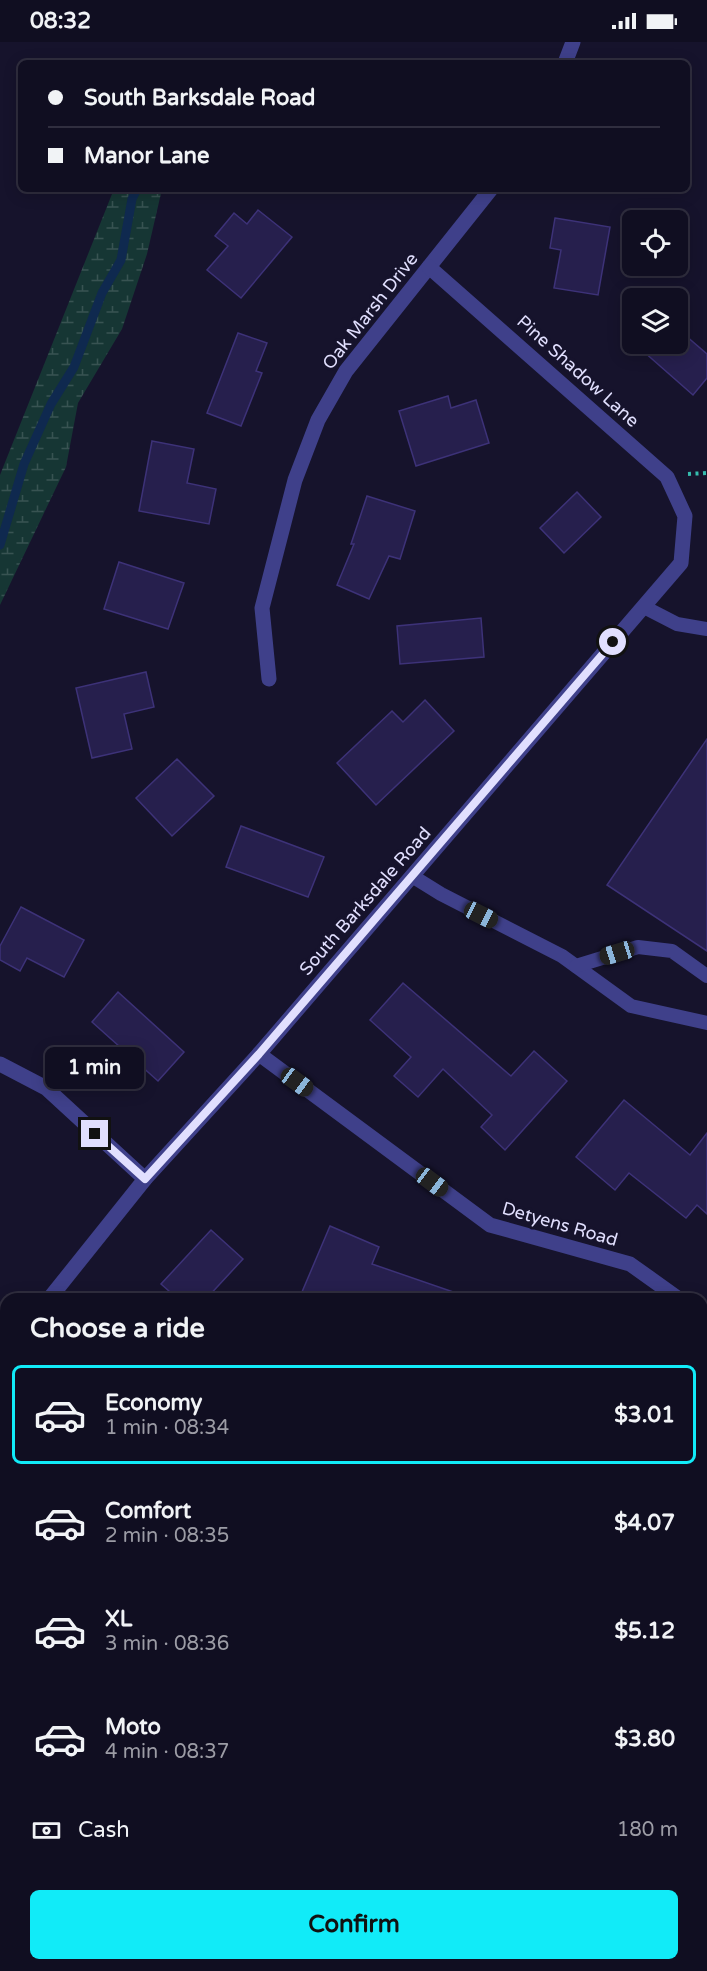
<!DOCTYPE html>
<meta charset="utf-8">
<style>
:root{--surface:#100e21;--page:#19172a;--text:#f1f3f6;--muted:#9c9ca5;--line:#302e3f;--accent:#11ebf8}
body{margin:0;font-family:"Varela Round",sans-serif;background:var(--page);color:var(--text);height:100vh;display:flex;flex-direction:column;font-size:22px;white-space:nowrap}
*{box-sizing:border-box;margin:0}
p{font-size:20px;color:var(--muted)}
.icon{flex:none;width:33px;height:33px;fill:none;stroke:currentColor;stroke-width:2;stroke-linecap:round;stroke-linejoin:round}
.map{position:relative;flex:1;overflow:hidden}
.side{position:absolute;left:0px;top:1251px;width:708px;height:678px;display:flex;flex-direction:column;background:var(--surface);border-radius:18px 18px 0 0;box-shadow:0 3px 15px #0003,0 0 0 2px var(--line)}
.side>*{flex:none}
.top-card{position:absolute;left:18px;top:18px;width:672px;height:132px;border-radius:9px;box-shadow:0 3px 15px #0003,0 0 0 2px var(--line);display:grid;align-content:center;height:132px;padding:0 30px;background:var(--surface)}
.fabs{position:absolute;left:622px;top:168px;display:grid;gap:12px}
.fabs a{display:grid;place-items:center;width:66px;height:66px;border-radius:9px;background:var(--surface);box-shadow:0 3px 15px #0003,0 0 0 2px var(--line);font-size:30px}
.end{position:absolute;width:27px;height:27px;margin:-14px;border:8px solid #e1dffe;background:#111;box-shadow:0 0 0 3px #111}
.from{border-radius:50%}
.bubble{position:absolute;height:42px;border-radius:9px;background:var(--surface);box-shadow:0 3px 15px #0003,0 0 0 2px var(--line);font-size:20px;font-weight:800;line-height:42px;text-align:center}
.car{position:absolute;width:18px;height:36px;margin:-18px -9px;border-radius:8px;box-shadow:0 0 4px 2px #0007;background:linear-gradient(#222 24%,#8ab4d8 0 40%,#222 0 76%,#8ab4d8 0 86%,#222 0)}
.top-card b{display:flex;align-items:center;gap:21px;height:57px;font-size:22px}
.top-card b+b{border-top:2px solid var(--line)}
.top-card i{width:15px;height:15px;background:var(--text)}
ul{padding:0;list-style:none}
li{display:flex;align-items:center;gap:18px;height:99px;margin:0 12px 9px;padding:0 18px;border:3px solid transparent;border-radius:9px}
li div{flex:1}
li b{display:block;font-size:22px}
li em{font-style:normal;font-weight:800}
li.selected{border-color:var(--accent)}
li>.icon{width:54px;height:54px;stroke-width:1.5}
h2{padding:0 30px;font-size:27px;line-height:72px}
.pay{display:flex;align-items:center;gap:15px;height:66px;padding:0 30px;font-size:22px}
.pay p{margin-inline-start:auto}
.primary-button{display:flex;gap:12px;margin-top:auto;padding:12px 30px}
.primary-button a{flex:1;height:69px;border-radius:9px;background:var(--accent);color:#111;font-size:24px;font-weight:800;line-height:69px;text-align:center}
.status{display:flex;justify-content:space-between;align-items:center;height:42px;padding:0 30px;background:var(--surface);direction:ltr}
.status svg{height:16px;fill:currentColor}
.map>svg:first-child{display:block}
.wetland{fill:url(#wetland-marsh)}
.water{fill:url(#water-waves)}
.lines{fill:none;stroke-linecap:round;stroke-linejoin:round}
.stream{stroke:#0f294f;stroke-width:9}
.building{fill:#261f4d;stroke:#3d3278;stroke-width:1.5}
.path{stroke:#35bcae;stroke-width:4;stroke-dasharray:3 4.5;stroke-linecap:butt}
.service{stroke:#3f408a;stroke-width:14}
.minor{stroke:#3f408a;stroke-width:15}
.route{stroke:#e1dffe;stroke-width:8}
.labels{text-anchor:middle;stroke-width:6;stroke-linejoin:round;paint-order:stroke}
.street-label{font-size:18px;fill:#e1dffe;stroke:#16132c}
</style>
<div class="status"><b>08:32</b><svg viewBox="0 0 49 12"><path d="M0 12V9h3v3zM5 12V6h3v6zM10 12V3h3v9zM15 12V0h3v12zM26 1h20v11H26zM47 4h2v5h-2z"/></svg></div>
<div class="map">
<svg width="707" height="1929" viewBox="0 0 707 1929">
<defs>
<pattern id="wetland-marsh" width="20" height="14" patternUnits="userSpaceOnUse" patternTransform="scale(1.5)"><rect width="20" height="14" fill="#163634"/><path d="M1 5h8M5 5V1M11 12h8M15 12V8" fill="none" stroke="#385352"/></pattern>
<pattern id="water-waves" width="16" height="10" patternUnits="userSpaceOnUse" patternTransform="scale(1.5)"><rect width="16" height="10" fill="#0f294f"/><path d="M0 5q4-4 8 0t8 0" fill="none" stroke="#324869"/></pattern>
</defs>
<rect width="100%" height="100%" fill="#16132c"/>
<!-- wetland -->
<path class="wetland" d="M114 147H162L147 212 122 287 78 361 66 425 0 563V433Z"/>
<!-- water -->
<path class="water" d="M702 1535 707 1538V1643L702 1639Z"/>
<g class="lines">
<!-- stream -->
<path class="stream" d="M0 503 24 422 51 362 74 325 102 251 121 218 132 157 137 147"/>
</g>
<!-- building -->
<g class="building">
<path d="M258 168 292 195 241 256 207 228 228 204 215 194 234 171 247 182Z"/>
<path d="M555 176 610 185 598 253 554 246 561 208 550 206Z"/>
<path d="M678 287 707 312V336L693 353 635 302H678Z"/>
<path d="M238 291 267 301 256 329 262 331 241 384 207 371Z"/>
<path d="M448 354 451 366 476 358 489 401 416 424 399 369Z"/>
<path d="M152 399 194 407 187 441 216 447 209 482 139 469Z"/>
<path d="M577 450 601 475 564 511 540 486Z"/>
<path d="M367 454 415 469 400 517 389 514 369 557 337 543 354 502H351Z"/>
<path d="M119 520 184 541 168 587 104 567Z"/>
<path d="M481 576 484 615 400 622 397 584Z"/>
<path d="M146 630 154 665 124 672 132 707 92 716 76 646Z"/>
<path d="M425 658 454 689 376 763 337 721 392 669 403 680Z"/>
<path d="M707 697V909L607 843Z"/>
<path d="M177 717 214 754 172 794 136 756Z"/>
<path d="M241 784 324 815 308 855 226 825Z"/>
<path d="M21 865 84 898 64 935 27 916 20 929 0 918V904Z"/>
<path d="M403 941 511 1034 534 1009 567 1039 505 1108 481 1085 492 1073 443 1027 418 1055 394 1034 411 1015 370 978Z"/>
<path d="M118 950 184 1010 158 1039 92 980Z"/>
<path d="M624 1058 690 1113 707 1091V1172L697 1163 686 1176 629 1131 615 1148 576 1115Z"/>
<path d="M330 1184 379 1205 372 1222 462 1253 461 1257H299Z"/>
<path d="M211 1188 243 1217 206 1257H178L161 1242Z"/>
</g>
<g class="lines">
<!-- path -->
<path class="path" d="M688 432 707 431"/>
<!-- service -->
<g class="service">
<path d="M644 565 677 582 707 587"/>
<path d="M412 834 441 852 562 914 631 964 707 981"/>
<path d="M576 924 638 905 672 909 707 934"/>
</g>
<!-- minor -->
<g class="minor">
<path d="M565 21 573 0"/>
<path d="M269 637 262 566 295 438 318 378 346 329 491 147"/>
<path d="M259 1012 490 1183 630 1222 679 1257"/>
<path d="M0 1022 46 1046 145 1137"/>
<path d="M49 1257 145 1137 259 1012 681 521 685 474 667 435 429 225"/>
<path d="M702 1274 707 1277"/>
<path d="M0 1407 6 1378"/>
<path d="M0 1657 6 1658"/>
<path d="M702 1918 707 1922"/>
</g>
</g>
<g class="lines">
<!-- route -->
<path class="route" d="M95 1092 145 1137 259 1012 613 600"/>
</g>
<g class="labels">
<!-- street labels -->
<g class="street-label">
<text transform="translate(370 269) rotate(-52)" y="6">Oak Marsh Drive</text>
<text transform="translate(578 329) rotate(42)" y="6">Pine Shadow Lane</text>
<text transform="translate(365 859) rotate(-49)" y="6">South Barksdale Road</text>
<text transform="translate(560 1182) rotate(16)" y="6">Detyens Road</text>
</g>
</g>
</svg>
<div class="fabs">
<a><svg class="icon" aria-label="locate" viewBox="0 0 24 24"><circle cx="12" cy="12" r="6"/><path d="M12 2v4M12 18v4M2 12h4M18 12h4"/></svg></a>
<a><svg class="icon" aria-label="layers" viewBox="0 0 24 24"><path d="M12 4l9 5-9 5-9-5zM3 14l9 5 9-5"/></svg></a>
</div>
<i class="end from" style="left:613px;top:600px"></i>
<i class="end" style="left:95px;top:1092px"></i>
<div class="bubble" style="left:45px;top:1005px;width:99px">1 min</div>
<i class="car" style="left:481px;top:873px;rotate:117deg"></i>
<i class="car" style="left:617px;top:911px;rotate:253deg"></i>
<i class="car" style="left:297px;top:1040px;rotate:126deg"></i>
<i class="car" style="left:432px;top:1140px;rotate:127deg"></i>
<div class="top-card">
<b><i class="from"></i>South Barksdale Road</b>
<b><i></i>Manor Lane</b>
</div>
<section class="side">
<h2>Choose a ride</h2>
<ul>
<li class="selected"><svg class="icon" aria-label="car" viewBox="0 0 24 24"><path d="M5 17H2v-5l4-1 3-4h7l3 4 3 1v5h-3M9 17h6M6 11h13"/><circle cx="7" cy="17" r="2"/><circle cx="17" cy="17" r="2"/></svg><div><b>Economy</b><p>1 min · 08:34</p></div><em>$3.01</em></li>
<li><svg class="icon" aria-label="car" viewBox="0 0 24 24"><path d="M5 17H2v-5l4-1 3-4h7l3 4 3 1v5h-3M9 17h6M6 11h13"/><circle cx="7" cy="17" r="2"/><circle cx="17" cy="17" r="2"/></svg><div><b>Comfort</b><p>2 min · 08:35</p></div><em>$4.07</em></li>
<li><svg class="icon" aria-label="car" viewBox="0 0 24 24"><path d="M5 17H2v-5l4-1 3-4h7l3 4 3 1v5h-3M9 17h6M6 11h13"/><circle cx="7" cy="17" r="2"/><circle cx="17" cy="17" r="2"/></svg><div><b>XL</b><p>3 min · 08:36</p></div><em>$5.12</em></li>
<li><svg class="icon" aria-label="car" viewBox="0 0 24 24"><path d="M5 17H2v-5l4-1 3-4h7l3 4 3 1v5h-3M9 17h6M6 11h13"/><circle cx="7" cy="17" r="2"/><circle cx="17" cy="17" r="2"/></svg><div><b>Moto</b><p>4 min · 08:37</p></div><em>$3.80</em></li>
</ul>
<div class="pay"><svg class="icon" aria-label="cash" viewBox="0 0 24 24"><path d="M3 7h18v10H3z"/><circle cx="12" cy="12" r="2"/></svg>Cash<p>180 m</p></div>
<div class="primary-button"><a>Confirm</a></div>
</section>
</div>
